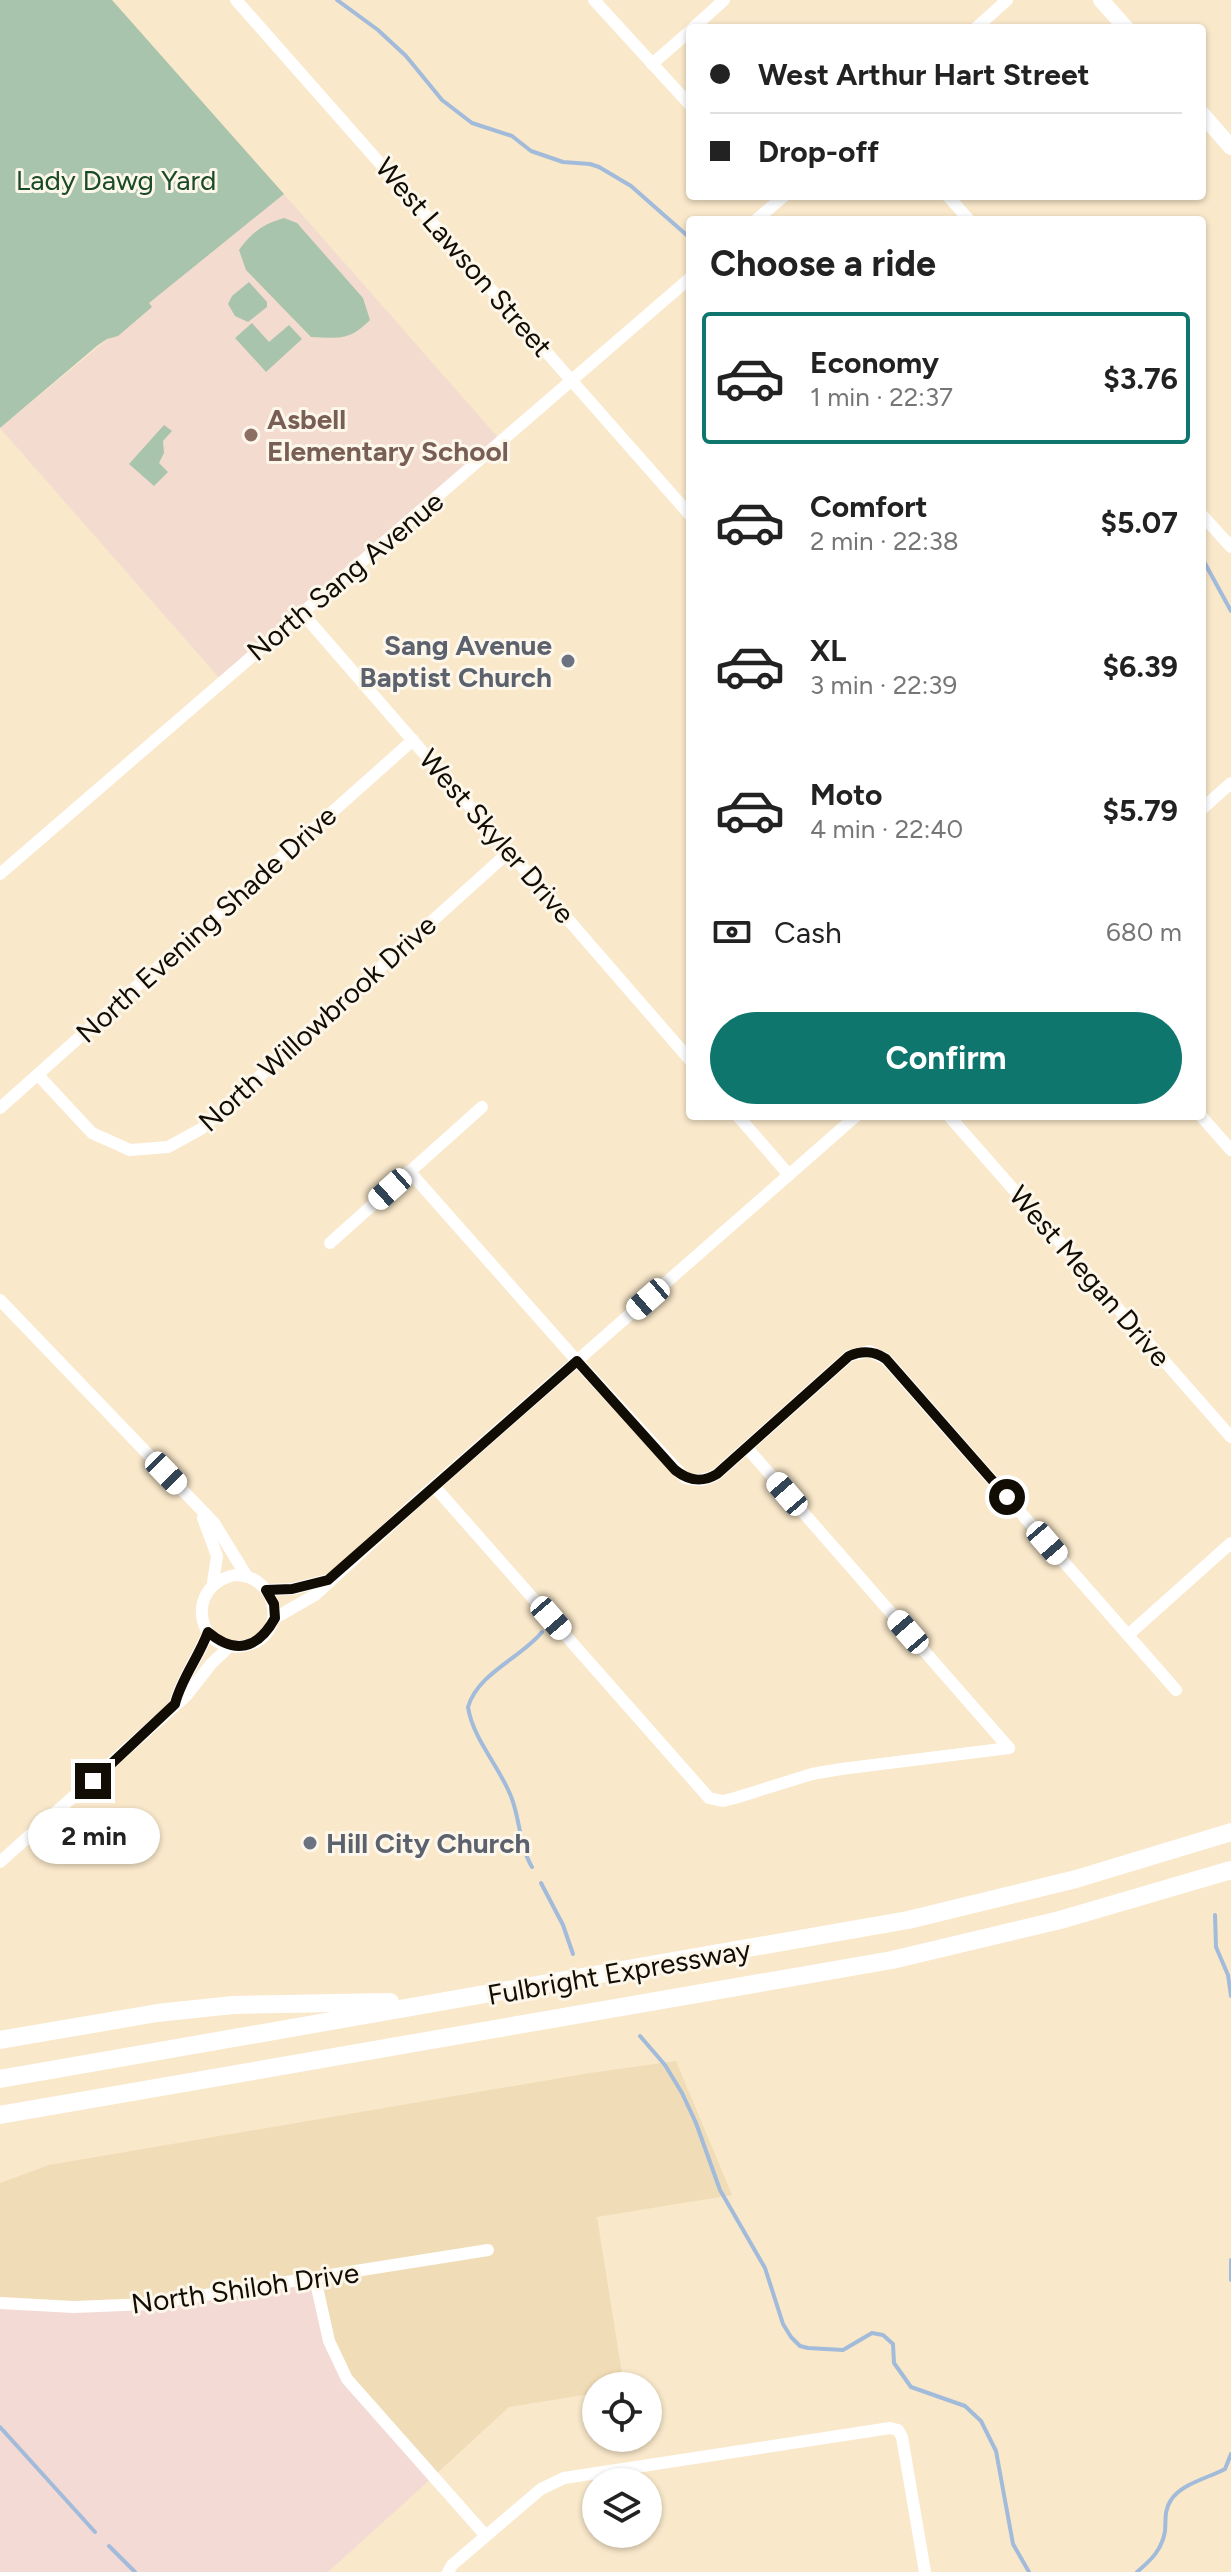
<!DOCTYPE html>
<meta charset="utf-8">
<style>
:root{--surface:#fff;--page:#f2f2f2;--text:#222;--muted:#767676;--line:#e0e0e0;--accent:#0f766e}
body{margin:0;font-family:Figtree,sans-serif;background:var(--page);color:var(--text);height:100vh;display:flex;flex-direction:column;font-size:30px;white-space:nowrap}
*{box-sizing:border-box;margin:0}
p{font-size:26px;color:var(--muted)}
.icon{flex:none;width:44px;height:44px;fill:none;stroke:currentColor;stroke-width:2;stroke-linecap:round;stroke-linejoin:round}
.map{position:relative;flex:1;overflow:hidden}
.panel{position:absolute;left:686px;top:216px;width:520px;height:904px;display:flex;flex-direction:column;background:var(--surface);border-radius:8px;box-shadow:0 2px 6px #0004}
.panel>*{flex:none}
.hud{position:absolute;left:686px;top:24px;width:520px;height:176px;border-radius:8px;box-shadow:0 2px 6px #0004;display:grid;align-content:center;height:176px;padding:0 24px;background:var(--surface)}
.tools{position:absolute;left:582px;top:2372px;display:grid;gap:16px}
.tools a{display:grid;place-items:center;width:80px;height:80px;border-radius:50%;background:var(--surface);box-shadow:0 2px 6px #0004;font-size:40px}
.end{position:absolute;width:36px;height:36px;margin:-18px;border:10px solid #120d04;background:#fff;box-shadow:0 0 0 4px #fff}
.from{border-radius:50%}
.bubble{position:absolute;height:56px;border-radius:28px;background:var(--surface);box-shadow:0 2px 6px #0004;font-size:26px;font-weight:700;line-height:56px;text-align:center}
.car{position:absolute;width:24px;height:48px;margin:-24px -12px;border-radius:10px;box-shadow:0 0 6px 2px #0007;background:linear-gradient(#fff 24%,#345 0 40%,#fff 0 76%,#345 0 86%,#fff 0)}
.hud b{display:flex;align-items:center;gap:28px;height:76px;font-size:30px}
.hud b+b{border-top:2px solid var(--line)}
.hud i{width:20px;height:20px;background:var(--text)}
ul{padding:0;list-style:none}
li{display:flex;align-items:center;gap:24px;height:132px;margin:0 16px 12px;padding:0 8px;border:4px solid transparent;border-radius:8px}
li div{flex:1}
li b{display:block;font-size:30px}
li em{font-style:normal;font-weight:700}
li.on{border-color:var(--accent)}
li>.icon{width:72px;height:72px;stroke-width:1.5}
h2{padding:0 24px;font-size:36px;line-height:96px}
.pay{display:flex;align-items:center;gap:20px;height:88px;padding:0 24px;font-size:30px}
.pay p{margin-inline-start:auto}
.primary-button{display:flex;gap:16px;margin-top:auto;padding:16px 24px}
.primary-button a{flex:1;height:92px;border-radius:48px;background:var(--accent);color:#fff;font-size:32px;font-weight:700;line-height:92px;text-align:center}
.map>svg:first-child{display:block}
.built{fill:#f0dcb6}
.industrial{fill:#f4dad4}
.education{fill:#f3dbd0}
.green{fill:#a9c4ad}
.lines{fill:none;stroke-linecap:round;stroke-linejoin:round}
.stream{stroke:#a2bbda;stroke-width:4}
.minor{stroke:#fff;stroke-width:12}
.major{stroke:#fff;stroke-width:16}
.highway{stroke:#fff;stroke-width:18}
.route{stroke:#120d04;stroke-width:10}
.education-dot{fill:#8d6e63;stroke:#fdf7eb;stroke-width:3}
.worship-dot{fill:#6b7280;stroke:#fdf7eb;stroke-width:3}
.labels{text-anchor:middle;stroke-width:6;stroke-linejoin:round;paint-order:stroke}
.park-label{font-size:28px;fill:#184b26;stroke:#fdf7eb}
.street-label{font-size:28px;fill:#120d04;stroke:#fdf7eb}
.education-label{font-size:28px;font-weight:bold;fill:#785e54;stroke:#fdf7eb;text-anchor:start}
.worship-label{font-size:28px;font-weight:bold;fill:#5b616d;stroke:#fdf7eb;text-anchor:end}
</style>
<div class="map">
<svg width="1231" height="2572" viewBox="0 0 1231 2572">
<rect width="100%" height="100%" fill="#f9e8ca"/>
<!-- built -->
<path class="built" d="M676 2061 732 2195 597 2217 624 2386H596V2393L509 2407 433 2477 148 2304 0 2303V2183L49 2165 590 2073Z"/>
<!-- industrial -->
<path class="industrial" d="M315 2278 335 2360 433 2477 328 2572H0V2303L74 2307Z"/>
<!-- education -->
<path class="education" d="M284 194 502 442 222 681 0 428 126 324 145 305Z"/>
<!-- green -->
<g class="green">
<path d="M0 0H112L284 194 149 303 152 307 118 336 107 339 98 345 0 428Z"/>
<path d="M284 218 297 223 363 298 370 320C349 341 340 338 311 337L246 270 239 250C251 233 263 224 284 218Z"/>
<path d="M249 282 267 302V307L248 322 235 316 228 304 232 296Z"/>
<path d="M252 323 269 342 289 325 302 339 266 372 235 338Z"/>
<path d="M164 425 172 431 163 441 164 453 159 463 168 472 154 486 129 464Z"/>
</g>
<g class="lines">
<!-- stream -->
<g class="stream">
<path d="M337 0 378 30 406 56 442 100 472 123 512 136 531 151 563 162 590 164 599 167 631 186 690 238"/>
<path d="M1202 558 1231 611"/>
<path d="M532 1867C520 1847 520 1821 512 1799 501 1768 473 1740 468 1707 478 1673 521 1658 542 1632"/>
<path d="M541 1883 563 1925 573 1954"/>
<path d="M1215 1915 1216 1947 1228 1975 1231 1996"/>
<path d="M640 2036 665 2065 682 2093 696 2123 720 2190 765 2268 783 2324 791 2337 800 2346 808 2348 843 2350 872 2333 883 2335 893 2344 894 2363 911 2387 965 2406 981 2421 996 2451 1013 2544 1029 2572"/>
<path d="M1231 2260V2280"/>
<path d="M0 2427 95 2532"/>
<path d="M109 2546 135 2572"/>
<path d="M1137 2572C1151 2560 1162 2550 1165 2531 1166 2520 1164 2510 1171 2500 1181 2484 1208 2478 1225 2469L1231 2454"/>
</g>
<!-- minor -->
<g class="minor">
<path d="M236 0 690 515"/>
<path d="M594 0 690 105"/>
<path d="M693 28 724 0"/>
<path d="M976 28 1007 0"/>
<path d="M652 64 690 31"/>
<path d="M948 196 969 220"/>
<path d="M756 220 784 196"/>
<path d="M1202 515 1231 547"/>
<path d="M303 614 690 1060"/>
<path d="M1202 809 1231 783"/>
<path d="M0 874 690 278"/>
<path d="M38 1075 92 1133 130 1150 168 1147 201 1129 510 851"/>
<path d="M0 1108 413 740"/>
<path d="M738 1116 789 1175"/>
<path d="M949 1116 1231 1437"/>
<path d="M1201 1116 1231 1150"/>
<path d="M409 1171 577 1361 685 1478C697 1481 706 1481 717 1474L849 1356 869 1351 886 1359 1176 1690"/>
<path d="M330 1243 482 1107"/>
<path d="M0 1300 214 1523 246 1575"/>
<path d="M747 1448 1009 1748"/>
<path d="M434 1486 709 1798 723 1801 735 1798 812 1774 841 1769 1009 1748"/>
<path d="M203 1518 217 1556 213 1583"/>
<path d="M235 1575C279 1575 290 1638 243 1646 197 1654 183 1586 235 1575Z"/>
<path d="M266 1590 292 1589 328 1580"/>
<path d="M275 1618 315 1595 417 1501 856 1116"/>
<path d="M1128 1635 1231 1543"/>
<path d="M175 1704C181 1679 199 1657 208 1632"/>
<path d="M0 1862 186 1696 211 1664 230 1646"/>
<path d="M315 2278 329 2341 347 2379 486 2536"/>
<path d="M0 2303 74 2307 148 2304 488 2250"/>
<path d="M448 2572 452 2565 541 2489 564 2478 890 2428 898 2430 902 2437 925 2572"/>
</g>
<!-- major -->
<g class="major">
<path d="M1101 0 1126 28"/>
<path d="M1202 114 1231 147"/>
</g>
<!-- highway -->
<g class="highway">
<path d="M0 2040 157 2013 233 2005 390 2002"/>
<path d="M0 2079 908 1920 1076 1879 1231 1832"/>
<path d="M0 2115 892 1960 1060 1920 1231 1870"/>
</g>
</g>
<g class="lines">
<!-- route -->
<path class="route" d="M93 1781 175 1704C181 1679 199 1657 208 1632 235 1655 258 1649 275 1618L274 1604 266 1590 292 1589 328 1580 577 1361 675 1470C689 1481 702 1483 717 1474L849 1356C863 1350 874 1351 886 1359L1007 1497"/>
</g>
<!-- markers -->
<circle class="education-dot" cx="251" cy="435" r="8"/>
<g class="worship-dot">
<circle cx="568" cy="661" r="8"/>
<circle cx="310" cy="1843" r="8"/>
</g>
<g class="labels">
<!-- park labels -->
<g class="park-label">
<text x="116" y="190">Lady Dawg Yard</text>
</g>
<!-- street labels -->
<g class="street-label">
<text transform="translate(464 257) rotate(49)" y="10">West Lawson Street</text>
<text transform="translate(345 576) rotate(-40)" y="10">North Sang Avenue</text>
<text transform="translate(497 836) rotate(49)" y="10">West Skyler Drive</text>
<text transform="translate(206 924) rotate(-42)" y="10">North Evening Shade Drive</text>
<text transform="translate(317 1023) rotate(-42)" y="10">North Willowbrook Drive</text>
<text transform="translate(1090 1276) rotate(49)" y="10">West Megan Drive</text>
<text transform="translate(619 1972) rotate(-10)" y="10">Fulbright Expressway</text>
<text transform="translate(245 2288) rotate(-8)" y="10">North Shiloh Drive</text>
</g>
<!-- education labels -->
<g class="education-label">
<text x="267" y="429">Asbell<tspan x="267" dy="32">Elementary School</tspan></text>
</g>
<!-- worship labels -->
<g class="worship-label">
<text x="552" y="655">Sang Avenue<tspan x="552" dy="32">Baptist Church</tspan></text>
<text x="326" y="1853" text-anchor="start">Hill City Church</text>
</g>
</g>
</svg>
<div class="tools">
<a><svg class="icon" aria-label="locate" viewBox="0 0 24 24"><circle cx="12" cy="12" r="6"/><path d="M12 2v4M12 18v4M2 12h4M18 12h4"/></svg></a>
<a><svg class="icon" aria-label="layers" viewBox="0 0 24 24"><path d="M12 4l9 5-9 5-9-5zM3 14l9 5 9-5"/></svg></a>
</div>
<i class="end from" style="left:1007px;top:1497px"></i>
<i class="end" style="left:93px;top:1781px"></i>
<div class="bubble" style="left:28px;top:1808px;width:132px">2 min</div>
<i class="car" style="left:390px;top:1189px;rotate:228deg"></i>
<i class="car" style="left:648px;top:1299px;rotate:229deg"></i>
<i class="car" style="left:166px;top:1473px;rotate:136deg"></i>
<i class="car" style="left:787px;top:1494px;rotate:319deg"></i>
<i class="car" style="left:1047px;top:1543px;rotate:139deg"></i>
<i class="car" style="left:551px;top:1618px;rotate:139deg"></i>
<i class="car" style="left:908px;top:1632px;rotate:319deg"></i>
<div class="hud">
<b><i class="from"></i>West Arthur Hart Street</b>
<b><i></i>Drop-off</b>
</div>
<section class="panel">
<h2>Choose a ride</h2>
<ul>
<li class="on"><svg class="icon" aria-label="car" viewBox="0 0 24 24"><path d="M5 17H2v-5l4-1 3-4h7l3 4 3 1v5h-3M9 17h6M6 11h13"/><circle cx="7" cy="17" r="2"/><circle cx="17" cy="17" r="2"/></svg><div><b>Economy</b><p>1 min · 22:37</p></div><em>$3.76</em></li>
<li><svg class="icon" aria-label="car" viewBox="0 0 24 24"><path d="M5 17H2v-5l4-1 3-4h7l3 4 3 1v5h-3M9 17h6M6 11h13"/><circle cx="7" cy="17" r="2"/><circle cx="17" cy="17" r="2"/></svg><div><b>Comfort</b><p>2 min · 22:38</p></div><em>$5.07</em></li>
<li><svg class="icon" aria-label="car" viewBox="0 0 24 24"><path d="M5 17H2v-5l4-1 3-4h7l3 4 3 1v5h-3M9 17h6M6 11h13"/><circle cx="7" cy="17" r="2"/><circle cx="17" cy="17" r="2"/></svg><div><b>XL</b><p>3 min · 22:39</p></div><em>$6.39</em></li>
<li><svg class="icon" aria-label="car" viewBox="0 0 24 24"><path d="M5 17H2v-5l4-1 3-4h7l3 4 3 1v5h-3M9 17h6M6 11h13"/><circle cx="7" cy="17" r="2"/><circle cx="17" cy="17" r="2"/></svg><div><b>Moto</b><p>4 min · 22:40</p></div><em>$5.79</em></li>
</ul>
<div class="pay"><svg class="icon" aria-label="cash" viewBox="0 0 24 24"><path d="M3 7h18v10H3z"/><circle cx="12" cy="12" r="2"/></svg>Cash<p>680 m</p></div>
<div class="primary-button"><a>Confirm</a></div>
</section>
</div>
